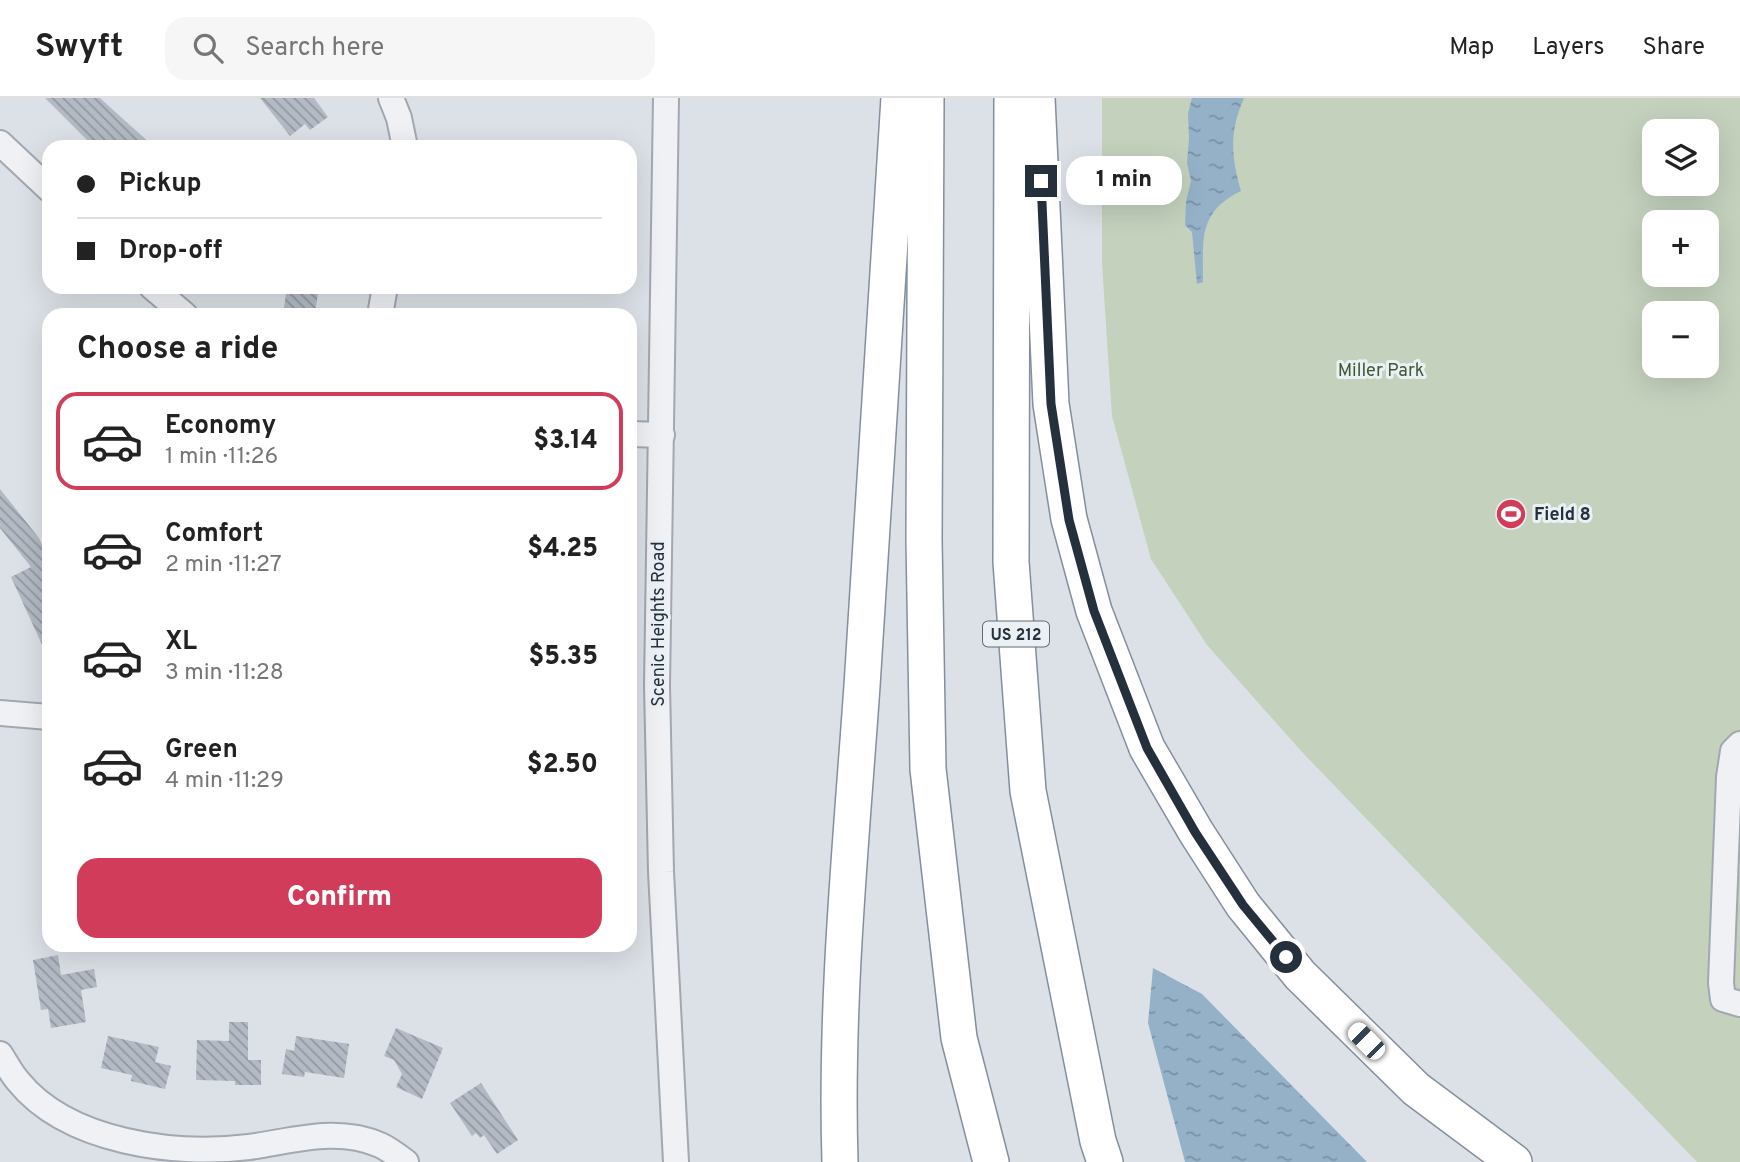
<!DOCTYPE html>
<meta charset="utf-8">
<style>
:root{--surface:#fff;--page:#f6f6f6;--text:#222;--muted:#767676;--line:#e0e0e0;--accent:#d13c5b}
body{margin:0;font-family:Overpass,sans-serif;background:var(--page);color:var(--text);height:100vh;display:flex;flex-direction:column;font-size:26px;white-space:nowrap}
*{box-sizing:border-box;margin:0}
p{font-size:23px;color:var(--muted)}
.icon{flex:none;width:38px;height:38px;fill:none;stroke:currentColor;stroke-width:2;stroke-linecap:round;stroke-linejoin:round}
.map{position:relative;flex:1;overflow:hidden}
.sheet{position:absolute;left:42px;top:210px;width:595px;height:644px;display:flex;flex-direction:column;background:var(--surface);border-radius:21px;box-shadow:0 7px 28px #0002}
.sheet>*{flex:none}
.top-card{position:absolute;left:42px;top:42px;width:595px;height:154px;border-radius:21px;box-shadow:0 7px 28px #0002;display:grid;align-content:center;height:154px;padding:0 35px;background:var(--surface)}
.tools{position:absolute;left:1642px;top:21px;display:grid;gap:14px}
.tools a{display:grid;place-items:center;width:77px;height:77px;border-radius:14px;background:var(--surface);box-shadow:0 7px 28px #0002;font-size:35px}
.end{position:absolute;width:32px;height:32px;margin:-16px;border:9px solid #25303d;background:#fff;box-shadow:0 0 0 4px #fff}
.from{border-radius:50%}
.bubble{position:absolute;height:49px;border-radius:21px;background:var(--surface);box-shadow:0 7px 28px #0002;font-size:23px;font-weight:800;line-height:49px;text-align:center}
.car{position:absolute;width:21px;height:42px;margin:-21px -10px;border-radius:9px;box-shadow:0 0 5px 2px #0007;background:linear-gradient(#fff 24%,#345 0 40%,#fff 0 76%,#345 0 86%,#fff 0)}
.top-card b{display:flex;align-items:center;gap:24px;height:66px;font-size:26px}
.top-card b+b{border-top:2px solid var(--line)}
.top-card i{width:18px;height:18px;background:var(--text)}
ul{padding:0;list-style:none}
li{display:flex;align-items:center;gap:21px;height:98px;margin:0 14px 10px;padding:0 21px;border:4px solid transparent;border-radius:21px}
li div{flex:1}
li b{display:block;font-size:26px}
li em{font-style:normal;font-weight:800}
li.active{border-color:var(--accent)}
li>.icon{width:63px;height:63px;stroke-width:1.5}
h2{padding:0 35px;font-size:32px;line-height:84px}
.button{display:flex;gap:14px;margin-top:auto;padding:14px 35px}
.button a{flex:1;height:80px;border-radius:21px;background:var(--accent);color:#fff;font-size:28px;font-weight:800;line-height:80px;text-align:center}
header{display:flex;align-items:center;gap:42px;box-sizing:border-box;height:98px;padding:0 35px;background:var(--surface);border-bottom:2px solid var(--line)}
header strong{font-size:33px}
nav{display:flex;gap:38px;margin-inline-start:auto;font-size:24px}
.search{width:490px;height:63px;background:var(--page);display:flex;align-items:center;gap:18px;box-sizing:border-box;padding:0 24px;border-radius:21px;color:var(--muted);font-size:26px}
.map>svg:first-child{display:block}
.park{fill:#c3d1bd;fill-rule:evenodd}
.water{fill:url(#water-ripples)}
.building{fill:url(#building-back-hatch)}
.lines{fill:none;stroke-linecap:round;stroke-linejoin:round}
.minor-casing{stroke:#a1a8b1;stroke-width:28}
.highway-casing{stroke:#838f9e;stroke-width:38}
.minor{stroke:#eff1f5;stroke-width:24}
.highway{stroke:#fff;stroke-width:35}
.route{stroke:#25303d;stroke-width:9}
.labels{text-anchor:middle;stroke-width:6;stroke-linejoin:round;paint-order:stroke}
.shield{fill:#ebf0f4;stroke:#606a74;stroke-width:2}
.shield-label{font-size:16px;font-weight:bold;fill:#25303d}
.park-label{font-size:18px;fill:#3c5932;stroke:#ebf0f4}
.poi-label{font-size:18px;font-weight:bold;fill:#25303d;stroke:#ebf0f4;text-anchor:start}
.street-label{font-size:18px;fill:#25303d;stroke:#ebf0f4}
</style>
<header>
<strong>Swyft</strong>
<div class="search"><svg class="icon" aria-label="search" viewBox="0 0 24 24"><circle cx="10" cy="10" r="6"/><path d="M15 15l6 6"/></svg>Search here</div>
<nav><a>Map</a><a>Layers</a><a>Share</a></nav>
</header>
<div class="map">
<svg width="1740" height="1064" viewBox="0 0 1740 1064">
<defs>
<pattern id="water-ripples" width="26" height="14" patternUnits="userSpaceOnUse" patternTransform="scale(1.75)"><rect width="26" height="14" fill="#95b1c8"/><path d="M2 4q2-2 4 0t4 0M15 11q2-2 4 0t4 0" fill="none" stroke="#7990a4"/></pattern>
<pattern id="building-back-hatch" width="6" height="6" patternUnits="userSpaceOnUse" patternTransform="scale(1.75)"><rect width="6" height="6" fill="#b3bac4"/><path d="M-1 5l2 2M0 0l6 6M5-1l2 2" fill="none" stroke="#9198a0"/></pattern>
</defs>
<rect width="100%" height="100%" fill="#dce1e7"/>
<!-- park -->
<path class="park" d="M1102 0H1740V1064H1697L1303 655 1207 547 1151 461 1112 318 1102 165ZM1654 33H1706V86H1654ZM1654 124H1706V177H1654ZM1654 215H1706V268H1654Z"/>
<!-- water -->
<g class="water">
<path d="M1192 0H1244C1229 34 1231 58 1241 93 1198 114 1203 141 1203 184L1197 186 1192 134 1185 127 1186 103 1191 83 1187 65 1189 41 1188 15Z"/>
<path d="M1153 870 1202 896 1367 1064H1185L1148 925Z"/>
</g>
<!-- building -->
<g class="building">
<path d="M45 0H100L154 49H94Z"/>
<path d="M260 0H314L328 19 310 32 305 26 290 38Z"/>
<path d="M287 189H319L315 215 284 210Z"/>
<path d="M0 391 39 440 49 461V562L11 479 31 469 0 430Z"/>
<path d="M58 857 61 877 94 871 97 889 81 892 86 924 51 930 48 911 41 912 33 862Z"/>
<path d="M229 924H248V962H261V987H235V983L196 982 197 942 229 943Z"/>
<path d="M396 930 443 950 422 1001 396 989 402 976 394 962 384 958Z"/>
<path d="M108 938 159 949 155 964 171 968 165 991 131 983 132 977 101 970Z"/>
<path d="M296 938 349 946 344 980 305 974 304 979 282 976 286 951 294 953Z"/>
<path d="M481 985 518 1042 497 1056 484 1037 480 1040 476 1035 472 1038 450 1005Z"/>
</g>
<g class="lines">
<!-- minor casing -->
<g class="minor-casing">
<g id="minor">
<path d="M391 0 399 20 405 49"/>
<path d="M666 0 657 588 661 774 676 1064"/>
<path d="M0 45 49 91"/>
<path d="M152 189 185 217"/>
<path d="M380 217 385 189"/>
<path d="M630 336 662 337"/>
<path d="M0 615 49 619"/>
<path d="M1740 646 1733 653 1729 679 1721 885 1723 901 1740 906"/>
<path d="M0 956C6 965 11 975 18 983 68 1045 176 1058 249 1049 293 1043 337 1028 380 1047 389 1051 398 1058 406 1064"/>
</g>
</g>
<!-- highway casing -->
<g class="highway-casing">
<g id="highway">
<path d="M926 0 924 442 928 671 959 940 991 1064"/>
<path d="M1012 0 1011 464 1028 693 1098 1043 1105 1064"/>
<path d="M1037 0 1051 306 1069 421 1094 513 1147 650 1196 734 1243 807 1300 877 1416 991 1514 1064"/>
<path d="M840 1064C835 905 851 746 862 588 875 392 887 196 899 0"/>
</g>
</g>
<!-- minor -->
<use href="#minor" class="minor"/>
<!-- highway -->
<use href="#highway" class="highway"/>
</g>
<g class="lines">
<!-- route -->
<path class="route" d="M1041 83 1051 306 1069 422 1094 513 1147 650 1195 734 1243 807 1286 859"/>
</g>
<!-- icons -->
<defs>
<g id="stadium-disc" transform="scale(1.575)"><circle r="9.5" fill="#d13c5b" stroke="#ebf0f4"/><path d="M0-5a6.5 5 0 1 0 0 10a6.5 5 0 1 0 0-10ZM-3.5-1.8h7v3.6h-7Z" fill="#fff"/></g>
</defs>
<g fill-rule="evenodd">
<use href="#stadium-disc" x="1511" y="416"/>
</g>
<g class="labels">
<!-- shield labels -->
<rect class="shield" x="983" y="523.5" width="66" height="25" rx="5"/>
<g class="shield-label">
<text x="1016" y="542">US 212</text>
</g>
<!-- park labels -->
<g class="park-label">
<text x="1381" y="278">Miller Park</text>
</g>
<!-- poi labels -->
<g class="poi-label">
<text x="1534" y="422">Field 8</text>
</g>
<!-- street labels -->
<g class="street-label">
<text transform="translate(658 526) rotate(-90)" y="6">Scenic Heights Road</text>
</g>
</g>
</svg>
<div class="tools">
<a><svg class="icon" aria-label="layers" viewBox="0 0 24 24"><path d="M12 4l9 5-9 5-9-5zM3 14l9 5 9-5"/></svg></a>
<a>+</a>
<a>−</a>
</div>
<i class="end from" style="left:1286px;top:859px"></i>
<i class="end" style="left:1041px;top:83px"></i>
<div class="bubble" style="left:1066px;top:58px;width:116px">1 min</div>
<i class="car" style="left:1366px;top:943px;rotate:315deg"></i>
<div class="top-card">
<b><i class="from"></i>Pickup</b>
<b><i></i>Drop-off</b>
</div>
<section class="sheet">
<h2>Choose a ride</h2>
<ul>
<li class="active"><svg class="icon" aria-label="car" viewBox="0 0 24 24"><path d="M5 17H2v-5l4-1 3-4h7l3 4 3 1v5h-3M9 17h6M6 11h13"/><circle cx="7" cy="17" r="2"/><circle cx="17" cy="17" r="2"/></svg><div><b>Economy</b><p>1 min · 11:26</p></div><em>$3.14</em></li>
<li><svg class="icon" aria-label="car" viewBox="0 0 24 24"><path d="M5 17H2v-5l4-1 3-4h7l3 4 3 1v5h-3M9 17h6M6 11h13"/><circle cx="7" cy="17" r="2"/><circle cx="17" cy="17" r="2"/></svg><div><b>Comfort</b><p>2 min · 11:27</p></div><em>$4.25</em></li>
<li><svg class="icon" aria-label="car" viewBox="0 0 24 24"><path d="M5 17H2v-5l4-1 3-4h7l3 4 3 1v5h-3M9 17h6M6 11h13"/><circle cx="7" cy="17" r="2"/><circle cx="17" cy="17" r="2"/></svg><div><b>XL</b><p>3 min · 11:28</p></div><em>$5.35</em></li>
<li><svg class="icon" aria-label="car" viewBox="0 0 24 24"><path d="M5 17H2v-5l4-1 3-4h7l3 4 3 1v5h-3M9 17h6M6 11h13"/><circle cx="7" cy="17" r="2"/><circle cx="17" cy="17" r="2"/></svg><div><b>Green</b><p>4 min · 11:29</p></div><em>$2.50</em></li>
</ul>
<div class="button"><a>Confirm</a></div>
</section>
</div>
